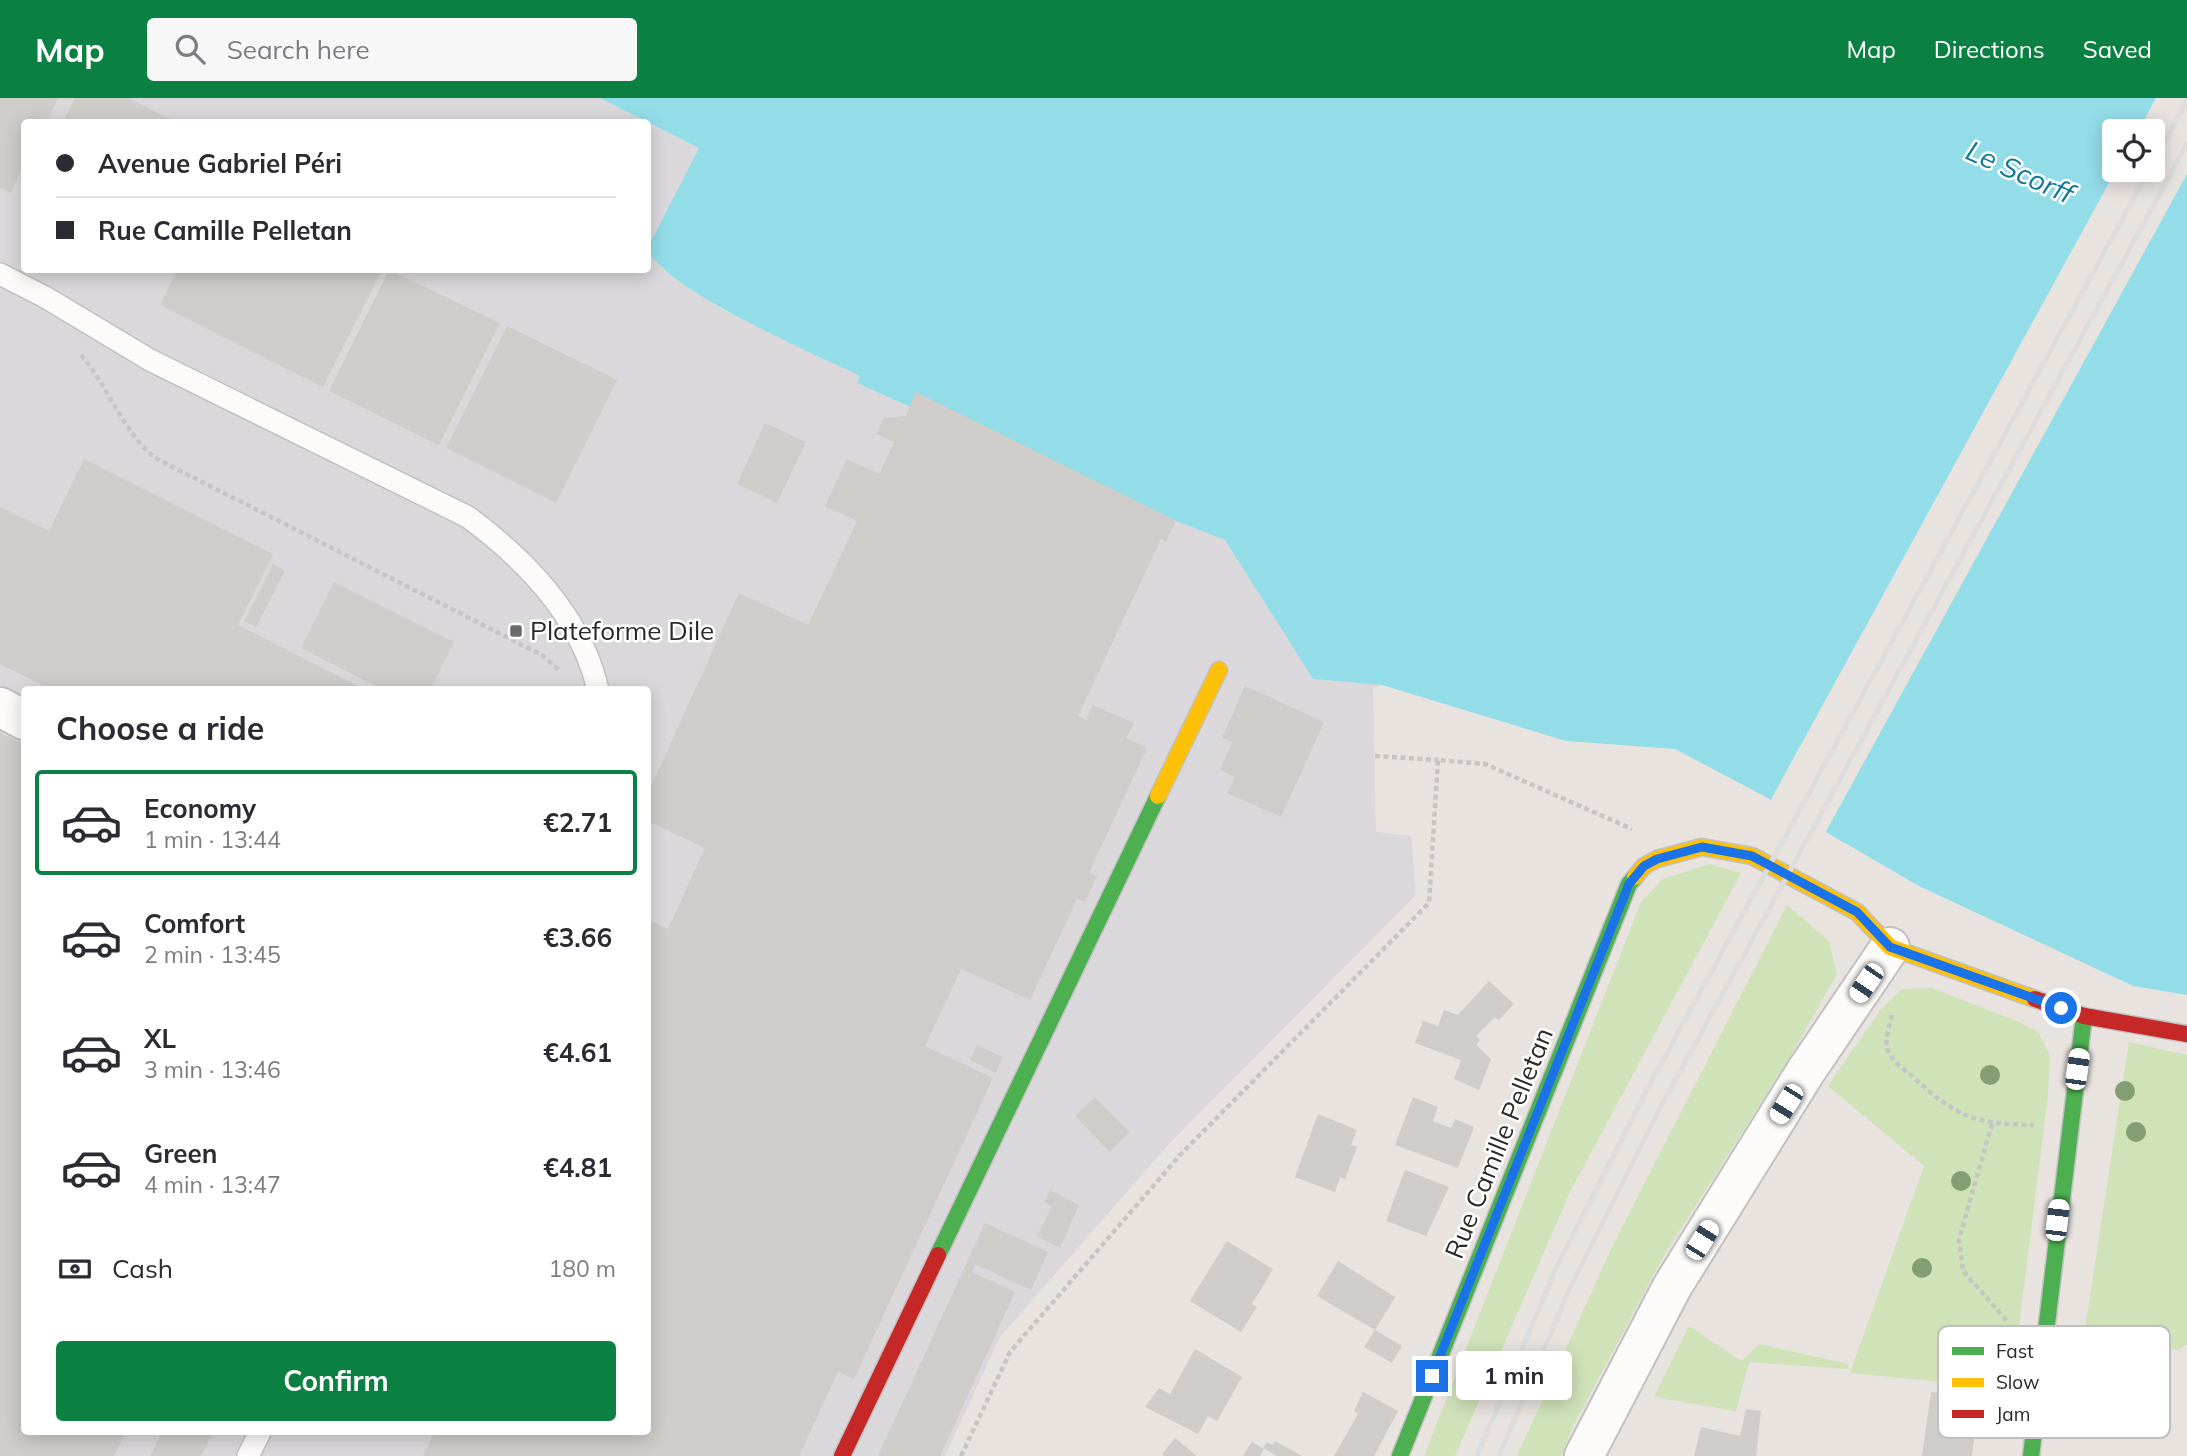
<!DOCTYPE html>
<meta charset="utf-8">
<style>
:root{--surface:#fff;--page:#f7f7f7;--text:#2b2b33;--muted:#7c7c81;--line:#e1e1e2;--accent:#0b8043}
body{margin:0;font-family:Mulish,sans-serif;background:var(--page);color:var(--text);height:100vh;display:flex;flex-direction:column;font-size:26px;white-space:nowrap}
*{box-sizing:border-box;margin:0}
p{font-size:23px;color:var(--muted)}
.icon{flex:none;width:38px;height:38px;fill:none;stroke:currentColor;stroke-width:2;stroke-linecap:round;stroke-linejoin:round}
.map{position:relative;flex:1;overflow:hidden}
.side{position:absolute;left:21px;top:588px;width:630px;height:749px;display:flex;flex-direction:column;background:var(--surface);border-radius:7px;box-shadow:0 4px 18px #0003}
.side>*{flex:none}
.guide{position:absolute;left:21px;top:21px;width:630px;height:154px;border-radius:7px;box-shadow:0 4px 18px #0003;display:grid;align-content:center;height:154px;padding:0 35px;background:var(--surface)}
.controls{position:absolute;left:2102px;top:21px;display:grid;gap:14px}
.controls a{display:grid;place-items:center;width:63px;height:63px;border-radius:7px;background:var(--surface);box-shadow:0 4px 18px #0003;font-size:35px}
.end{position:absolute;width:32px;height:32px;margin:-16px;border:9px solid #1a73e8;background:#fff;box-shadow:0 0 0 4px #fff}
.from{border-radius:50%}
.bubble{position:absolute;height:49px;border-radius:7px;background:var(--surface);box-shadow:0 4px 18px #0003;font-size:23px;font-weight:700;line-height:49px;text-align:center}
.car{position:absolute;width:21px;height:42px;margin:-21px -10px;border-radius:9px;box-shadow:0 0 5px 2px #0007;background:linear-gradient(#fff 24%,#345 0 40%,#fff 0 76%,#345 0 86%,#fff 0)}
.guide b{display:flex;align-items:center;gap:24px;height:66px;font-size:26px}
.guide b+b{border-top:2px solid var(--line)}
.guide i{width:18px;height:18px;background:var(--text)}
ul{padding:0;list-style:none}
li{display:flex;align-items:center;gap:21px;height:105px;margin:0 14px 10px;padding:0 21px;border:4px solid transparent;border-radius:7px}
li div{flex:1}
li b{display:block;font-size:26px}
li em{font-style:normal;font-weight:700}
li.selected{border-color:var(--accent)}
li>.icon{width:63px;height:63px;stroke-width:1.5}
h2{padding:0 35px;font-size:32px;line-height:84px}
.pay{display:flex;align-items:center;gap:18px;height:77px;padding:0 35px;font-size:26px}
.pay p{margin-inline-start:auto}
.cta{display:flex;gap:14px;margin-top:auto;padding:14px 35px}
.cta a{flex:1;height:80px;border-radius:7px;background:var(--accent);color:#fff;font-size:28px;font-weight:700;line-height:80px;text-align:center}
header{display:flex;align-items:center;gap:42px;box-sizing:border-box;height:98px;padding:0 35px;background:var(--accent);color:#fff}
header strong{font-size:33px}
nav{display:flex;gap:38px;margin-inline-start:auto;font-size:24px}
.search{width:490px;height:63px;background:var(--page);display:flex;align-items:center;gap:18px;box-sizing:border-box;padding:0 24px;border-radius:7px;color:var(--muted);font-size:26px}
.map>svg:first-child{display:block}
.industrial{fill:#dbd8db;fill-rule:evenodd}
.grass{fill:#cfe2b8}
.water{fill:#93dde9;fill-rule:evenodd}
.pier{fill:#e8e3df}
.building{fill:#cfccc9}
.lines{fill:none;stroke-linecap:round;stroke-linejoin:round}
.lane-casing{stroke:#c2c0c0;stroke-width:24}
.street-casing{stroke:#c2c0c0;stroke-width:42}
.fast-casing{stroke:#c2c0c0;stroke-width:19}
.slow-casing{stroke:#c2c0c0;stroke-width:19}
.jam-casing{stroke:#c2c0c0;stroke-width:19}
.path{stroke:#c6c5c5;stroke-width:4.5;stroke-dasharray:5 3.5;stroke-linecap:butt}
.lane{stroke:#fcfbfa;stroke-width:21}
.street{stroke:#fcfbfa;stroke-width:38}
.fast{stroke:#4caf50;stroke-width:16}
.slow{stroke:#ffc107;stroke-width:16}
.jam{stroke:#c62828;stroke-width:16}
.rail{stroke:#ddddde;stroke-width:5}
.tree{fill:#849e73}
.route{stroke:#1a73e8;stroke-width:9}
.poi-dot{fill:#6c6b69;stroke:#fff;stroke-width:2.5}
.labels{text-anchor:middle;stroke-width:5;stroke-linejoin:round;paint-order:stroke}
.poi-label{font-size:26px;fill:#2a2a2a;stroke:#fff;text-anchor:start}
.street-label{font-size:26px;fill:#2a2a2a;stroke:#fff}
.water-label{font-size:28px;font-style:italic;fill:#0f7999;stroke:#fff}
.key{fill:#fff;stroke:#bfbfbf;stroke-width:2}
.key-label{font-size:19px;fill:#2a2a2a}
</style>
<header>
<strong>Map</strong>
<div class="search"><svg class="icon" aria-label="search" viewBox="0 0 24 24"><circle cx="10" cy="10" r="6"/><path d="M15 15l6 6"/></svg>Search here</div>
<nav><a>Map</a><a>Directions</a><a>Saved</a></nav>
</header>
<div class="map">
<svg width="2187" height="1358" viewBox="0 0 2187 1358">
<rect width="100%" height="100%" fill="#e8e3df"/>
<!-- industrial -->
<path class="industrial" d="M0 0H600L699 50 648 149V24H24V172H648V153L665 174 723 212 861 278 857 285 909 309 916 294 1176 423 1225 442 1313 581 1382 587 1373 590 1376 734 1411 738 1416 797 1167 1048 1000 1239 945 1358H0ZM24 592H648V1334H24Z"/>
<!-- grass -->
<g class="grass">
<path d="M1710 766 1741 775 1571 1092 1455 1358H1424L1641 804 1663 781Z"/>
<path d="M1787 807 1829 843 1837 876 1789 961 1666 1154 1572 1330 1562 1358H1517L1613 1147Z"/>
<path d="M1932 890 2024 926 2039 935 2050 958 2048 997 2011 1291 1850 1275 1924 1068 1828 988 1881 911 1902 891Z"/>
<path d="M2129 944 2187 957V1246L2178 1252 2083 1244Z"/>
<path d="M1689 1228 1742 1263 1759 1246 1849 1266 1847 1271 1749 1264 1736 1313 1654 1299Z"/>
</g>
<!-- water -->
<path class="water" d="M600 0H2187V897L2133 888 1919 788 1764 698 1675 651 1566 643 1382 587 1313 581 1225 442 1176 423 916 295 910 309 857 285 860 278C821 259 655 188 648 149L699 50ZM2114 33H2152V72H2114Z"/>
<!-- pier -->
<path class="pier" d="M2156 0H2187V76L1824 737 1769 705 2116 72H2152V33H2138Z"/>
<!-- building -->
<g class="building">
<path d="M0 0H58L46 24H24V67L10 95 0 90Z"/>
<path d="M75 0H128L177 24H63Z"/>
<path d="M178 172H382L323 289 160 207Z"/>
<path d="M389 172 500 225 439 347 329 293Z"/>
<path d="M507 228 617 282 556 405 446 350Z"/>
<path d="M916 294 1176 423 1166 444 1161 441 1078 618 1086 622 1093 607 1134 625 1126 640 1147 650 1089 775 1097 778 1085 804 1077 801 1030 902 961 871 925 948 993 980 854 1281 838 1274 799 1358H423L434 1334H648V821L668 831 705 750 648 723V695L739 495 808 527 857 423 825 408 847 361 879 376 894 344 876 336 884 320 906 318Z"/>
<path d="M765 325 806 344 777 405 737 386Z"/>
<path d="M84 361 273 456 238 527 366 592H52L0 566V409L49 433Z"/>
<path d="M273 466 285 473 256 529 244 523Z"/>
<path d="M334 484 454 544 430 592H384L301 550Z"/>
<path d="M1245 588 1324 624 1281 719 1227 695 1235 679 1220 672 1232 644 1222 640Z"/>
<path d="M0 635 24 647V1334H126L114 1358H0Z"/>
<path d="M1489 883 1514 906 1499 922 1495 919 1476 938 1480 942 1476 947 1491 961 1479 992 1454 981 1461 962 1415 945 1423 923 1438 928 1444 912 1458 917Z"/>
<path d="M977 947 1002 959 996 975 970 962Z"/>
<path d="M1095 999 1130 1034 1110 1054 1075 1018Z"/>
<path d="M1413 999 1438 1009 1433 1023 1451 1030 1455 1021 1474 1029 1458 1070 1395 1047Z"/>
<path d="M1318 1016 1357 1032 1351 1047 1357 1049 1345 1081 1340 1079 1335 1094 1295 1079Z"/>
<path d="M1405 1072 1449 1089 1426 1138 1386 1123Z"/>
<path d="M1050 1092 1079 1107 1060 1150 1037 1138 1052 1108 1044 1104Z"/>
<path d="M985 1125 1048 1154 1031 1192 975 1166 972 1174 1015 1194 940 1358H878Z"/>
<path d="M1227 1143 1273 1171 1252 1206 1257 1209 1241 1234 1190 1203Z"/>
<path d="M1338 1163 1395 1199 1375 1232 1317 1198Z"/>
<path d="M1375 1232 1402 1248 1392 1265 1364 1249Z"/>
<path d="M1195 1251 1242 1279 1217 1323 1208 1318 1198 1336 1145 1309 1159 1290 1170 1296Z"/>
<path d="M1363 1294 1398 1313 1374 1358H1334L1358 1316 1354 1313Z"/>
<path d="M1931 1294 1980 1300 1972 1358H1922Z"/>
<path d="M1746 1311 1761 1313 1756 1358H1694L1701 1329 1740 1338Z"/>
<path d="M162 1334H213L201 1358H150Z"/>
<path d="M1175 1340 1197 1358H1164L1162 1356Z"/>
<path d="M1275 1343 1302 1358H1277L1263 1350 1267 1344 1273 1347Z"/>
<path d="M1252 1344 1264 1351 1260 1358H1243Z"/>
</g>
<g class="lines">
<!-- lane casing -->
<g class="lane-casing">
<g id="lane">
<path d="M0 176 45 199 150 262 468 419C526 462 582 520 598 592"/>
<path d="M248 1358 260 1334"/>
</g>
</g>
<!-- street casing -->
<g class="street-casing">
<g id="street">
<path d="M0 609 24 622"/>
<path d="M1584 1358 1672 1189 1806 973 1890 849"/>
</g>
</g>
<!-- fast casing -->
<g class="fast-casing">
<g id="fast">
<path d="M938 1157 1158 698"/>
<path d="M1400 1358 1629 786 1635 779"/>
<path d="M2031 1358 2084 918"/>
</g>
</g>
<!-- slow casing -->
<g class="slow-casing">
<g id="slow">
<path d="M1158 698 1219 572"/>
<path d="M1635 779 1644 768 1657 761 1702 749 1752 758 1857 814 1890 849 2035 901"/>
</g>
</g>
<!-- jam casing -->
<g class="jam-casing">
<g id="jam">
<path d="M2035 901 2084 918 2187 936"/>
<path d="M842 1358 938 1157"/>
</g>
</g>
<!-- path -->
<g class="path">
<path d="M81 257C109 289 122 333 155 360L542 557 560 573"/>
<path d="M1375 658 1438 662"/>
<path d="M1892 917C1890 926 1885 940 1887 950 1890 961 1903 971 1912 978 1956 1019 1974 1026 2034 1027"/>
<path d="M1992 1026 1959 1141 1963 1173 2007 1223"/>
<path d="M961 1358 1010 1254 1180 1057 1429 805 1438 662 1485 666 1632 731"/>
</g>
<!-- lane -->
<use href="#lane" class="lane"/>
<!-- street -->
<use href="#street" class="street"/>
<!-- fast -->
<use href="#fast" class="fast"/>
<!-- slow -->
<use href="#slow" class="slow"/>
<!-- jam -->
<use href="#jam" class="jam"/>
<!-- rail -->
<g class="rail">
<path d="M2152 66 2187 3"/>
<path d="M1477 1358 1555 1173 1643 999 2149 72"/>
<path d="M1499 1358 1572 1185 1663 1005 2187 46"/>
</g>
</g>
<!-- trees -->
<g class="tree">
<circle cx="1990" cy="977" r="10"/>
<circle cx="2125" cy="993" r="10"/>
<circle cx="2136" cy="1034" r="10"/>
<circle cx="1961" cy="1083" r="10"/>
<circle cx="1922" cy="1170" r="10"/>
</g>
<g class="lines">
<!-- route -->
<path class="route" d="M1432 1278 1629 786 1644 768 1657 761 1702 749 1752 758 1857 814 1890 849 2061 910"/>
</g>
<!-- markers -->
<rect class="poi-dot" x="509" y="526" width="14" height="14" rx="3.5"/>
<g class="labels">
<!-- poi labels -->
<g class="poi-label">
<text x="530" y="542">Plateforme Dile</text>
</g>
<!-- street labels -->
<g class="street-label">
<text transform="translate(1499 1045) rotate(-68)" y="9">Rue Camille Pelletan</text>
</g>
<!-- water labels -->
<g class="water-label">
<text transform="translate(2020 74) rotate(24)" y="10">Le Scorff</text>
</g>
</g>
<!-- legend -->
<rect x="1938" y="1228" width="232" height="112" rx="10" class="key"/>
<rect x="1952" y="1249" width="32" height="8" fill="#4caf50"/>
<rect x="1952" y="1280" width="32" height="9" fill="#ffc107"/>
<rect x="1952" y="1312" width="32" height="8" fill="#c62828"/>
<g class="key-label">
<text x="1996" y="1260">Fast</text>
<text x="1996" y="1291">Slow</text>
<text x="1996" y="1323">Jam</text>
</g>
</svg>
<div class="controls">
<a><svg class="icon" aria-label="locate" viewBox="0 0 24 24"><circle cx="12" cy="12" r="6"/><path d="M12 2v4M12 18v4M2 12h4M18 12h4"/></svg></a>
</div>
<i class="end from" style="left:2061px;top:910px"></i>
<i class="end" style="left:1432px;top:1278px"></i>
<div class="bubble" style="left:1456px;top:1253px;width:116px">1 min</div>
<i class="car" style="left:1866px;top:885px;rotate:214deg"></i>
<i class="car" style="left:2077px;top:971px;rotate:8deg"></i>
<i class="car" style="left:1786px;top:1006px;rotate:212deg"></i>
<i class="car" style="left:2057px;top:1122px;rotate:7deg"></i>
<i class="car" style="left:1702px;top:1142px;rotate:32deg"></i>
<div class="guide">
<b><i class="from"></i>Avenue Gabriel Péri</b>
<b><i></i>Rue Camille Pelletan</b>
</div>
<section class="side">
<h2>Choose a ride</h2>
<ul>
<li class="selected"><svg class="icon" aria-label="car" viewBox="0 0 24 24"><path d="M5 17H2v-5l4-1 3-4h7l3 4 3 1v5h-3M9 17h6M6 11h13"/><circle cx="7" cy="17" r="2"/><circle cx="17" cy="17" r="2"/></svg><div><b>Economy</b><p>1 min · 13:44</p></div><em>€2.71</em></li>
<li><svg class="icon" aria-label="car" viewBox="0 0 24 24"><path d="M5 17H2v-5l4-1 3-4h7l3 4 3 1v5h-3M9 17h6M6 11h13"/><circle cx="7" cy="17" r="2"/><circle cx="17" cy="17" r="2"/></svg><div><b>Comfort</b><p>2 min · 13:45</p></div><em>€3.66</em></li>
<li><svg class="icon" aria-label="car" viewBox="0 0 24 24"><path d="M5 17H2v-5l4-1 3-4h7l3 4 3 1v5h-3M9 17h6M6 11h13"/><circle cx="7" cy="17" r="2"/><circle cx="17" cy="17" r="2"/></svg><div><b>XL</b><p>3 min · 13:46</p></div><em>€4.61</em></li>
<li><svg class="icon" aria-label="car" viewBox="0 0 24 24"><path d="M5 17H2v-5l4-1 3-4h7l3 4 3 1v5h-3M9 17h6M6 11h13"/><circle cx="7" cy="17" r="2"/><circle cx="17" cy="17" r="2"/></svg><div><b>Green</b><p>4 min · 13:47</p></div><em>€4.81</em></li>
</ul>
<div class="pay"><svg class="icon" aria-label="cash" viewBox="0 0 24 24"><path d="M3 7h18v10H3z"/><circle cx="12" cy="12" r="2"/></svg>Cash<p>180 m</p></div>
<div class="cta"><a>Confirm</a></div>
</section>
</div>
